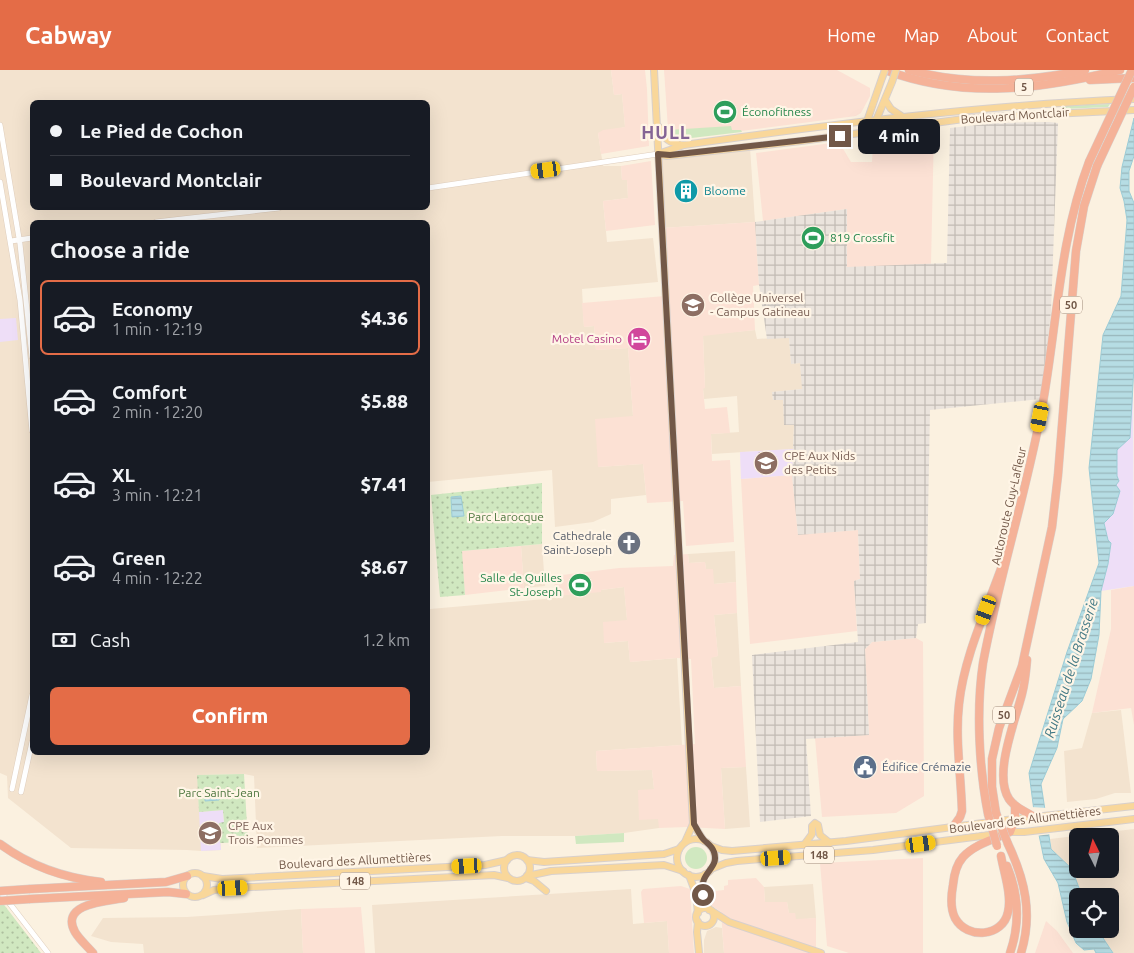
<!DOCTYPE html>
<meta charset="utf-8">
<style>
:root{--surface:#171b24;--page:#20242c;--text:#f1f3f6;--muted:#9ea1a6;--line:#363941;--accent:#e46c47}
body{margin:0;font-family:Ubuntu,sans-serif;background:var(--page);color:var(--text);height:100vh;display:flex;flex-direction:column;font-size:19px;white-space:nowrap}
*{box-sizing:border-box;margin:0}
p{font-size:16px;color:var(--muted)}
.icon{flex:none;width:28px;height:28px;fill:none;stroke:currentColor;stroke-width:2;stroke-linecap:round;stroke-linejoin:round}
.map{position:relative;flex:1;overflow:hidden}
.side{position:absolute;left:30px;top:150px;width:400px;height:535px;display:flex;flex-direction:column;background:var(--surface);border-radius:8px;box-shadow:0 5px 20px #0002}
.side>*{flex:none}
.top-card{position:absolute;left:30px;top:30px;width:400px;height:110px;border-radius:8px;box-shadow:0 5px 20px #0002;display:grid;align-content:center;height:110px;padding:0 20px;background:var(--surface)}
.needle{width:32px;rotate:355deg}
.buttons{position:absolute;left:1069px;top:758px;display:grid;gap:10px}
.buttons a{display:grid;place-items:center;width:50px;height:50px;border-radius:8px;background:var(--surface);box-shadow:0 5px 20px #0002;font-size:25px}
.end{position:absolute;width:22px;height:22px;margin:-11px;border:6px solid #725848;background:#fff;box-shadow:0 0 0 2px #fff}
.from{border-radius:50%}
.bubble{position:absolute;height:35px;border-radius:8px;background:var(--surface);box-shadow:0 5px 20px #0002;font-size:16px;font-weight:800;line-height:35px;text-align:center}
.car{position:absolute;width:15px;height:30px;margin:-15px -8px;border-radius:6px;box-shadow:0 0 4px 1px #0007;background:linear-gradient(#f5c518 24%,#345 0 40%,#f5c518 0 76%,#345 0 86%,#f5c518 0)}
.top-card b{display:flex;align-items:center;gap:18px;height:48px;font-size:19px}
.top-card b+b{border-top:1px solid var(--line)}
.top-card i{width:12px;height:12px;background:var(--text)}
ul{padding:0;list-style:none}
li{display:flex;align-items:center;gap:15px;height:75px;margin:0 10px 8px;padding:0 10px;border:2px solid transparent;border-radius:8px}
li div{flex:1}
li b{display:block;font-size:19px}
li em{font-style:normal;font-weight:800}
li.selected{border-color:var(--accent)}
li>.icon{width:45px;height:45px;stroke-width:1.5}
h2{padding:0 20px;font-size:22px;line-height:60px}
.pay{display:flex;align-items:center;gap:12px;height:55px;padding:0 20px;font-size:19px}
.pay p{margin-inline-start:auto}
.action{display:flex;gap:10px;margin-top:auto;padding:10px 20px}
.action a{flex:1;height:58px;border-radius:8px;background:var(--accent);color:#fff;font-size:20px;font-weight:800;line-height:58px;text-align:center}
header{display:flex;align-items:center;gap:30px;box-sizing:border-box;height:70px;padding:0 25px;background:var(--accent);color:#fff}
header strong{font-size:24px}
nav{display:flex;gap:28px;margin-inline-start:auto;font-size:18px}
.map>svg:first-child{display:block}
.residential{fill:#f3e3cf;fill-rule:evenodd}
.commercial{fill:#fce1d4}
.industrial{fill:url(#industrial-grid)}
.education{fill:#eedef7}
.grass{fill:#d0e8c0}
.park{fill:url(#park-dots)}
.water{fill:url(#water-rules);stroke:#9cccd6}
.pier{fill:#fbf1e0}
.lines{fill:none;stroke-linecap:round;stroke-linejoin:round}
.minor-casing{stroke:#dfcebd;stroke-width:6}
.major-casing{stroke:#d8d0cc;stroke-width:8}
.highway-casing{stroke:#d8d0cc;stroke-width:9}
.minor{stroke:#fff;stroke-width:5}
.major{stroke:#f9d79a;stroke-width:6}
.highway{stroke:#f5b298;stroke-width:8}
.major-bridge-casing{stroke:#d8d0cc;stroke-width:8;stroke-linecap:butt}
.highway-bridge-casing{stroke:#d8d0cc;stroke-width:9;stroke-linecap:butt}
.major-bridge{stroke:#f9d79a;stroke-width:6}
.highway-bridge{stroke:#f5b298;stroke-width:8}
.route{stroke:#725848;stroke-width:6}
.labels{text-anchor:middle;stroke-width:4.5;stroke-linejoin:round;paint-order:stroke}
.shield{fill:#fff5e6;stroke:#9c8777;stroke-width:1}
.shield-label{font-size:11px;font-weight:bold;fill:#725848}
.leisure-label{font-size:12px;fill:#27864d;stroke:#fff5e6;text-anchor:start}
.street-label{font-size:12px;fill:#725848;stroke:#fff5e6}
.culture-label{font-size:12px;fill:#0d838f;stroke:#fff5e6;text-anchor:start}
.education-label{font-size:12px;fill:#785e54;stroke:#fff5e6;text-anchor:start}
.hotel-label{font-size:12px;fill:#b23c85;stroke:#fff5e6;text-anchor:end}
.park-label{font-size:12px;fill:#507841;stroke:#fff5e6}
.worship-label{font-size:12px;fill:#5b616d;stroke:#fff5e6;text-anchor:end}
.service-label{font-size:12px;fill:#4e5e75;stroke:#fff5e6;text-anchor:start}
.water-label{font-size:14px;font-style:italic;fill:#437985;stroke:#fff5e6}
.district-label{font-size:18px;font-weight:bold;letter-spacing:1px;fill:#856495;stroke:#fff5e6}
</style>
<header>
<strong>Cabway</strong>
<nav><a>Home</a><a>Map</a><a>About</a><a>Contact</a></nav>
</header>
<div class="map">
<svg width="1134" height="883" viewBox="0 0 1134 883">
<defs>
<pattern id="industrial-grid" width="8" height="8" patternUnits="userSpaceOnUse" patternTransform="scale(1.25)"><rect width="8" height="8" fill="#eae3dc"/><path d="M0 4h8M4 0v8" fill="none" stroke="#c2bbb4"/></pattern>
<pattern id="park-dots" width="8" height="8" patternUnits="userSpaceOnUse" patternTransform="scale(1.25)"><rect width="8" height="8" fill="#d0e8c0"/><path d="M2 2h.1M6 6h.1" fill="none" stroke="#adbf9e" stroke-width="1.8" stroke-linecap="round"/></pattern>
<pattern id="water-rules" width="6" height="5" patternUnits="userSpaceOnUse" patternTransform="scale(1.25)"><rect width="6" height="5" fill="#b6dde4"/><path d="M0 2.5h6" fill="none" stroke="#98b6bb"/></pattern>
</defs>
<rect width="100%" height="100%" fill="#fbf1e0"/>
<!-- residential -->
<g class="residential">
<path d="M0 0H611L614 25 622 24 625 57 598 63 603 96H621L622 110 627 109 628 128 603 131 607 172 653 168 658 212 582 219 584 257 594 256 596 280 628 278 633 346 598 397 643 394 646 425 611 429V444L593 452 555 457 552 400 428 412V152H32V682H428V510L430 539 545 529 555 526 624 517 627 550 604 573 628 571 630 592 677 588 682 675 596 681 597 701 652 700 654 719 639 749H659V758L624 763 575 766H502L257 778 254 706 244 704 198 705 199 742 223 740 219 753 221 780 201 781 187 780 71 778 8 728 7 706 0 703ZM32 32H428V138H32Z"/>
<path d="M750 77 755 152 662 158 658 84Z"/>
<path d="M755 260 757 269 789 267 791 294 800 293 803 319 772 322 773 330H783L794 355 793 379 712 384 711 364 739 362 737 326 704 329 703 318H705L703 265Z"/>
<path d="M542 474 545 516 524 518 521 476Z"/>
<path d="M735 481 736 512 713 514 706 500 705 492 689 493 688 484Z"/>
<path d="M737 543 741 616 714 618 711 587 718 586 714 545Z"/>
<path d="M1121 640 1131 723H1115L1096 729 1067 732 1064 681 1082 678 1092 643Z"/>
<path d="M746 697 750 757 725 759 721 698Z"/>
<path d="M1134 759V883H1113L1097 859H1110V826H1082L1072 799 1051 779 1050 769ZM1078 766H1110V799H1078Z"/>
<path d="M813 814 816 848 796 850 789 844 787 832H765L764 817Z"/>
<path d="M631 819 633 854 667 851 669 883H375L372 835Z"/>
<path d="M301 839 303 883H144L143 874 111 872 91 866 103 848 187 847Z"/>
<path d="M716 857 722 858 724 883H704V870L707 861Z"/>
</g>
<!-- commercial -->
<g class="commercial">
<path d="M611 0H645L647 19 649 76 601 84 598 63 603 60 625 57 622 24 614 25Z"/>
<path d="M664 0H837L870 18V26L861 43 856 46 703 66H679L668 59Z"/>
<path d="M930 59 934 60 931 194 846 198 847 139 763 151 756 83 839 72 851 92H872L873 75 879 66Z"/>
<path d="M651 91 655 155 606 161 603 131 628 128 627 110H622L621 96Z"/>
<path d="M755 152 759 215 753 216 755 260 703 266 705 318 703 319 705 339 727 337 730 363 711 364 712 391 730 390 734 472 686 476 683 431 647 433 643 394 598 397 595 349 633 346 628 278 596 280 594 256 584 257 582 233 665 226 662 158Z"/>
<path d="M792 405 798 464 858 460 860 509 854 511 857 561 750 574 741 409Z"/>
<path d="M521 476 524 518 465 525 461 481Z"/>
<path d="M688 484 689 493 705 492 706 499H713L714 514 736 512 737 543 714 545 718 586 711 588 714 618 741 616 746 697 721 698 725 759 687 757 659 758 658 749 639 750 638 720 654 719 652 700 597 701 596 681 695 674 691 589 677 588 630 592 628 571 604 573 603 552 627 550 624 517 601 520V522L555 526 554 506 619 498 673 496 674 485Z"/>
<path d="M1134 516V655L1131 638 1092 643 1111 559V520Z"/>
<path d="M916 568 923 572 924 726 896 743 822 747 815 668 869 665 865 579 872 572Z"/>
<path d="M923 788V883H849L827 876 820 793Z"/>
<path d="M756 808 764 817 765 832H787L789 843H795L796 849 816 848V883H724L721 842 712 836 705 826V822L724 820V816L728 815V810Z"/>
<path d="M681 816 690 819 694 883H669L667 851 644 853 641 822 643 819Z"/>
<path d="M361 837 365 883H303L301 839Z"/>
<path d="M1046 851 1057 861 1073 883H1035Z"/>
</g>
<!-- industrial -->
<path class="industrial" d="M1049 52 1058 53 1051 242 1041 329 930 340 926 553 918 554 916 568 872 572 865 579 869 665 806 669 811 746 760 752 752 585 858 572 854 511 860 509 858 460 798 465 792 405 794 355H784L783 330H773L772 322 802 319 800 293 791 294 789 268 767 269 759 215 755 152 847 139V197L947 193 950 58 996 53Z"/>
<!-- education -->
<g class="education">
<path d="M16 248 18 270 0 272V249Z"/>
<path d="M1133 309 1134 516 1101 521 1108 494 1111 474 1108 470 1104 453 1113 443 1116 415 1119 411 1117 406V379L1130 368Z"/>
<path d="M793 379 792 405 741 409 740 382Z"/>
<path d="M223 740 224 753H219L221 780 201 781 199 742Z"/>
</g>
<!-- grass -->
<g class="grass">
<path d="M1110 34 1108 37 1063 39V36Z"/>
<path d="M731 56 732 60H741L742 62 683 69 675 66 668 60Z"/>
<path d="M624 763V772L576 774 575 766Z"/>
<circle cx="696" cy="788" r="11"/>
</g>
<!-- park -->
<g class="park">
<path d="M542 413V474L462 481 465 525 440 527 431 425Z"/>
<path d="M244 704 248 772 220 773 219 753 224 752 223 740 199 742 197 705Z"/>
<path d="M0 830 5 836 41 883H0Z"/>
</g>
<!-- water -->
<g class="water">
<path d="M1134 48V86L1129 101V121L1134 133V296L1130 368 1117 380V406L1119 411 1116 415 1120 421 1113 444 1104 453 1108 470 1111 473 1108 494 1101 521 1099 565 1091 609 1082 631 1063 649 1057 678 1041 714 1051 779 1072 799 1082 826H1078V859H1097L1113 883H1096L1094 879 1084 880 1076 873 1067 852 1058 813 1044 789 1034 741 1029 703 1067 582 1099 493 1089 398 1103 265 1121 226 1127 150 1124 131 1120 118 1122 97Z"/>
<path d="M461 426 464 446 452 447 451 427Z"/>
<path d="M219 723V730L205 731V724Z"/>
</g>
<!-- pier -->
<path class="pier" d="M1031 737 1047 738 1051 764 1036 766Z"/>
<g class="lines">
<!-- minor casing -->
<g class="minor-casing">
<g id="minor">
<path d="M0 55 20 174 32 287"/>
<path d="M0 112 20 230 32 361"/>
<path d="M428 118 658 84"/>
<path d="M156 152 279 138"/>
<path d="M11 171 32 168"/>
<path d="M12 719 32 625"/>
<path d="M21 722 32 672"/>
<path d="M0 821 48 883"/>
</g>
</g>
<!-- major casing -->
<g class="major-casing">
<g id="major">
<path d="M654 0 693 754 685 772"/>
<path d="M885 30 891 39 903 47"/>
<path d="M875 53 892 12"/>
<path d="M866 54 882 8"/>
<path d="M659 57C663 69 670 73 683 75"/>
<path d="M658 84 684 75C833 54 983 35 1134 29"/>
<path d="M658 84 667 86 801 71 971 48 1134 40"/>
<path d="M693 754 704 771"/>
<path d="M1007 762H1024L1134 749"/>
<circle cx="696" cy="788" r="19"/>
<path d="M804 775 812 764V756L815 753 818 755 820 765 830 773"/>
<path d="M711 776 722 780 732 781 846 771 1006 750 1134 736"/>
<circle cx="517" cy="798" r="13"/>
<path d="M527 790 544 792 664 784 679 779"/>
<path d="M711 799 726 793 737 791 873 780 997 764"/>
<circle cx="195" cy="815" r="12"/>
<path d="M705 804C700 818 703 827 709 840"/>
<path d="M689 805 696 824 698 843"/>
<path d="M203 806 222 809 485 795 507 790"/>
<path d="M527 806 551 801 664 795 683 801"/>
<path d="M526 808 534 811 546 821"/>
<path d="M203 825 214 820 233 818 494 805 508 808"/>
<circle cx="705" cy="847" r="9"/>
<path d="M712 841 729 852 821 883"/>
<path d="M698 852 697 862 699 883"/>
</g>
</g>
<!-- highway casing -->
<g class="highway-casing">
<g id="highway">
<path d="M885 0C965 30 1040 19 1120 0"/>
<path d="M909 0C967 16 1026 12 1085 0"/>
<path d="M1090 10 1134 8"/>
<path d="M1027 590C1026 602 1025 613 1022 624 1015 652 993 704 1009 729 1015 738 1025 741 1034 747"/>
<path d="M996 743 992 717V689L999 658 1022 596 1052 457 1058 405 1076 181 1084 136 1097 96"/>
<path d="M988 744C979 698 976 639 983 593 999 507 1026 424 1042 338 1057 256 1059 171 1089 92"/>
<path d="M953 757 960 747 962 741C961 705 955 669 959 634 964 587 986 541 1002 496"/>
<path d="M0 774C30 796 63 808 101 812"/>
<path d="M1008 774C1025 810 1033 844 1021 883"/>
<path d="M1001 786C1004 803 1012 825 1008 842 1003 867 967 870 955 848 950 838 951 826 953 815 954 804 956 795 963 787 975 774 995 769 1010 762L1015 749V736"/>
<path d="M1007 796C1019 825 1020 854 1010 883"/>
<path d="M30 819 166 812 187 806"/>
<path d="M30 829 168 822 186 824"/>
<path d="M93 883C87 876 79 869 75 862 59 833 108 831 124 828"/>
</g>
</g>
<!-- minor -->
<use href="#minor" class="minor"/>
<!-- major -->
<use href="#major" class="major"/>
<!-- highway -->
<use href="#highway" class="highway"/>
<!-- major-bridge casing -->
<g class="major-bridge-casing">
<g id="major-bridge">
<path d="M882 8 885 0"/>
<path d="M892 12 896 0"/>
</g>
</g>
<!-- highway-bridge casing -->
<g class="highway-bridge-casing">
<g id="highway-bridge">
<path d="M1089 92 1132 0"/>
<path d="M1097 96 1134 17"/>
<path d="M996 743 1008 774"/>
<path d="M988 744 997 776"/>
<path d="M0 821 30 819"/>
<path d="M0 831 30 829"/>
</g>
</g>
<!-- major-bridge -->
<use href="#major-bridge" class="major-bridge"/>
<!-- highway-bridge -->
<use href="#highway-bridge" class="highway-bridge"/>
</g>
<g class="lines">
<!-- route -->
<path class="route" d="M703 825C698 801 720 800 714 782 712 776 708 774 704 770 700 766 697 759 694 754L658 84 670 85 840 66"/>
</g>
<!-- icons -->
<defs>
<g id="stadium-disc" transform="scale(1.25)"><circle r="9.5" fill="#2e9e5b" stroke="#fff5e6"/><path d="M0-5a6.5 5 0 1 0 0 10a6.5 5 0 1 0 0-10ZM-3.5-1.8h7v3.6h-7Z" fill="#fff"/></g>
<g id="building-disc" transform="scale(1.25)"><circle r="9.5" fill="#0f9aa8" stroke="#fff5e6"/><path d="M-4-6H4V6H1V3H-1V6H-4ZM-2.5-4.3h1.7v1.8h-1.7ZM.8-4.3h1.7v1.8H.8ZM-2.5-1h1.7V.8h-1.7ZM.8-1h1.7V.8H.8Z" fill="#fff"/></g>
<g id="university-disc" transform="scale(1.25)"><circle r="9.5" fill="#8d6e63" stroke="#fff5e6"/><path d="M0-5L7-2L0 1L-7-2ZM-4 1L0 2.5L4 1V4Q0 6-4 4Z" fill="#fff"/></g>
<g id="hotel-disc" transform="scale(1.25)"><circle r="9.5" fill="#d1479c" stroke="#fff5e6"/><path d="M-6-4.5h1.5V1H6V5H4.5V3h-9V5H-6ZM-4 0a1.8 1.8 0 1 1 3.6 0ZM.5 0V-2.5h3Q6-2.5 6 0Z" fill="#fff"/></g>
<g id="school-disc" transform="scale(1.25)"><circle r="9.5" fill="#8d6e63" stroke="#fff5e6"/><path d="M0-5L7-2L0 1L-7-2ZM-4 1L0 2.5L4 1V4Q0 6-4 4Z" fill="#fff"/></g>
<g id="church-disc" transform="scale(1.25)"><circle r="9.5" fill="#6b7280" stroke="#fff5e6"/><path d="M-1.2-6h2.4v3.5h3.3v2.4h-3.3V6h-2.4V-.1h-3.3v-2.4h3.3Z" fill="#fff"/></g>
<g id="civic-disc" transform="scale(1.25)"><circle r="9.5" fill="#5c6f8a" stroke="#fff5e6"/><path d="M-.6-6.5H3V-4.5H.6V-3L4-1V1h2V6H-6V1h2V-1L-.6-3ZM-1.2 2.5V6h2.4V2.5Z" fill="#fff"/></g>
</defs>
<g fill-rule="evenodd">
<use href="#stadium-disc" x="725" y="42"/>
<use href="#building-disc" x="686" y="121"/>
<use href="#stadium-disc" x="813" y="168"/>
<use href="#university-disc" x="693" y="235"/>
<use href="#hotel-disc" x="639" y="269"/>
<use href="#school-disc" x="766" y="393"/>
<use href="#church-disc" x="629" y="473"/>
<use href="#stadium-disc" x="580" y="515"/>
<use href="#civic-disc" x="865" y="697"/>
<use href="#school-disc" x="210" y="763"/>
</g>
<g class="labels">
<!-- shield labels -->
<g class="shield">
<rect x="1015" y="8.5" width="18" height="17" rx="4"/>
<rect x="1060" y="226.5" width="22" height="17" rx="4"/>
<rect x="993" y="636.5" width="22" height="17" rx="4"/>
<rect x="804" y="776.5" width="30" height="17" rx="4"/>
<rect x="340" y="802.5" width="30" height="17" rx="4"/>
</g>
<g class="shield-label">
<text x="1024" y="21">5</text>
<text x="1071" y="239">50</text>
<text x="1004" y="649">50</text>
<text x="819" y="789">148</text>
<text x="355" y="815">148</text>
</g>
<!-- leisure labels -->
<g class="leisure-label">
<text x="742" y="46">Éconofitness</text>
<text x="830" y="172">819 Crossfit</text>
<text x="562" y="512" text-anchor="end">Salle de Quilles<tspan x="562" dy="14">St-Joseph</tspan></text>
</g>
<!-- street labels -->
<g class="street-label">
<text transform="translate(1015 46) rotate(-4)" y="4">Boulevard Montclair</text>
<text transform="translate(1009 436) rotate(-77)" y="4">Autoroute Guy-Lafleur</text>
<text transform="translate(1025 750) rotate(-7)" y="4">Boulevard des Allumettières</text>
<text transform="translate(355 791) rotate(-3)" y="4">Boulevard des Allumettières</text>
</g>
<!-- culture labels -->
<g class="culture-label">
<text x="704" y="125">Bloome</text>
</g>
<!-- education labels -->
<g class="education-label">
<text x="710" y="232">Collège Universel<tspan x="710" dy="14">- Campus Gatineau</tspan></text>
<text x="784" y="390">CPE Aux Nids<tspan x="784" dy="14">des Petits</tspan></text>
<text x="228" y="760">CPE Aux<tspan x="228" dy="14">Trois Pommes</tspan></text>
</g>
<!-- hotel labels -->
<g class="hotel-label">
<text x="622" y="273">Motel Casino</text>
</g>
<!-- park labels -->
<g class="park-label">
<text x="506" y="451">Parc Larocque</text>
<text x="219" y="727">Parc Saint-Jean</text>
</g>
<!-- worship labels -->
<g class="worship-label">
<text x="612" y="470">Cathedrale<tspan x="612" dy="14">Saint-Joseph</tspan></text>
</g>
<!-- service labels -->
<g class="service-label">
<text x="882" y="701">Édifice Crémazie</text>
</g>
<!-- water labels -->
<g class="water-label">
<text transform="translate(1071 598) rotate(-72)" y="5">Ruisseau de la Brasserie</text>
</g>
<!-- district labels -->
<g class="district-label">
<text x="666" y="69">HULL</text>
</g>
</g>
</svg>
<div class="buttons">
<a><svg class="needle" viewBox="-14 -14 28 28"><path d="M0-13l5 13h-10z" fill="#e53935"/><path d="M0 13l5-13h-10z" fill="#9ea1a6"/></svg></a>
<a><svg class="icon" aria-label="locate" viewBox="0 0 24 24"><circle cx="12" cy="12" r="6"/><path d="M12 2v4M12 18v4M2 12h4M18 12h4"/></svg></a>
</div>
<i class="end from" style="left:703px;top:825px"></i>
<i class="end" style="left:840px;top:66px"></i>
<div class="bubble" style="left:858px;top:49px;width:82px">4 min</div>
<i class="car" style="left:546px;top:100px;rotate:262deg"></i>
<i class="car" style="left:1040px;top:347px;rotate:191deg"></i>
<i class="car" style="left:986px;top:540px;rotate:200deg"></i>
<i class="car" style="left:921px;top:774px;rotate:82deg"></i>
<i class="car" style="left:776px;top:788px;rotate:86deg"></i>
<i class="car" style="left:467px;top:796px;rotate:267deg"></i>
<i class="car" style="left:233px;top:818px;rotate:87deg"></i>
<div class="top-card">
<b><i class="from"></i>Le Pied de Cochon</b>
<b><i></i>Boulevard Montclair</b>
</div>
<section class="side">
<h2>Choose a ride</h2>
<ul>
<li class="selected"><svg class="icon" aria-label="car" viewBox="0 0 24 24"><path d="M5 17H2v-5l4-1 3-4h7l3 4 3 1v5h-3M9 17h6M6 11h13"/><circle cx="7" cy="17" r="2"/><circle cx="17" cy="17" r="2"/></svg><div><b>Economy</b><p>1 min · 12:19</p></div><em>$4.36</em></li>
<li><svg class="icon" aria-label="car" viewBox="0 0 24 24"><path d="M5 17H2v-5l4-1 3-4h7l3 4 3 1v5h-3M9 17h6M6 11h13"/><circle cx="7" cy="17" r="2"/><circle cx="17" cy="17" r="2"/></svg><div><b>Comfort</b><p>2 min · 12:20</p></div><em>$5.88</em></li>
<li><svg class="icon" aria-label="car" viewBox="0 0 24 24"><path d="M5 17H2v-5l4-1 3-4h7l3 4 3 1v5h-3M9 17h6M6 11h13"/><circle cx="7" cy="17" r="2"/><circle cx="17" cy="17" r="2"/></svg><div><b>XL</b><p>3 min · 12:21</p></div><em>$7.41</em></li>
<li><svg class="icon" aria-label="car" viewBox="0 0 24 24"><path d="M5 17H2v-5l4-1 3-4h7l3 4 3 1v5h-3M9 17h6M6 11h13"/><circle cx="7" cy="17" r="2"/><circle cx="17" cy="17" r="2"/></svg><div><b>Green</b><p>4 min · 12:22</p></div><em>$8.67</em></li>
</ul>
<div class="pay"><svg class="icon" aria-label="cash" viewBox="0 0 24 24"><path d="M3 7h18v10H3z"/><circle cx="12" cy="12" r="2"/></svg>Cash<p>1.2 km</p></div>
<div class="action"><a>Confirm</a></div>
</section>
</div>
